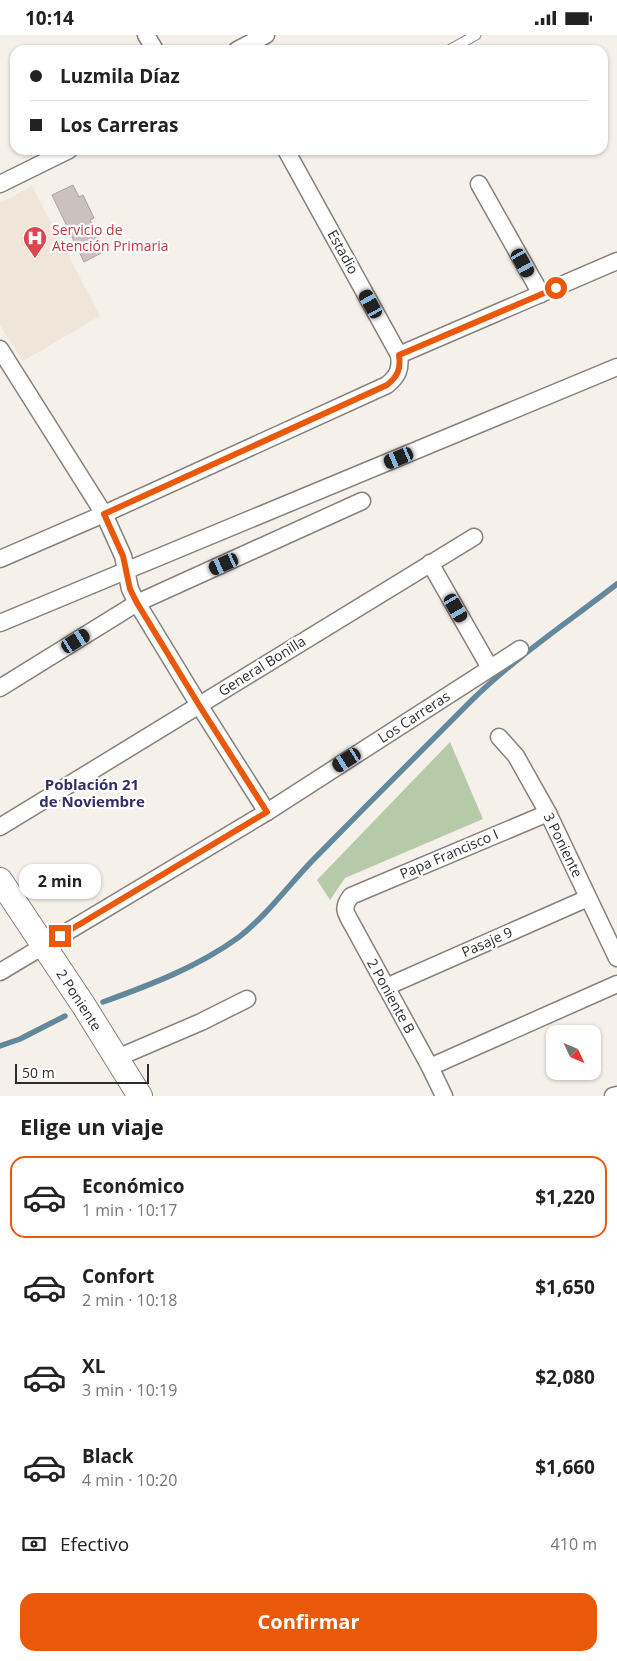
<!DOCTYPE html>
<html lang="es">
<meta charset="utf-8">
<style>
:root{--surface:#fff;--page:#f6f6f6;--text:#222;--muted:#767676;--line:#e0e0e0;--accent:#ea580c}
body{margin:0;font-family:"Open Sans",sans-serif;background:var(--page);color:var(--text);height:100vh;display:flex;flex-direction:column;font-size:19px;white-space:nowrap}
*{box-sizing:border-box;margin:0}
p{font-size:16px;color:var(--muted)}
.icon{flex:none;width:28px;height:28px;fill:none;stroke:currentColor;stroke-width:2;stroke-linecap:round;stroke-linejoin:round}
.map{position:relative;height:1061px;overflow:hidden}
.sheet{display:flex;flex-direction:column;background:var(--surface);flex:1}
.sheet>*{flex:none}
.banner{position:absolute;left:10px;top:10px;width:598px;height:110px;border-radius:15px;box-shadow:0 1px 4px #0004;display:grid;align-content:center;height:110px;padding:0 20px;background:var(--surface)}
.needle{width:32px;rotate:134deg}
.buttons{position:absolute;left:546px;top:990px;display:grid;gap:10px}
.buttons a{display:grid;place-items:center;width:55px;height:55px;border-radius:10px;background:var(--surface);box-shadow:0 1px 4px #0004;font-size:25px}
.scale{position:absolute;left:15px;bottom:12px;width:134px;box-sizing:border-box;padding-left:5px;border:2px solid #2e2c2a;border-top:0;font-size:14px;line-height:18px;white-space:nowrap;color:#2e2c2a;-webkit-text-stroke:4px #fff;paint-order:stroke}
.end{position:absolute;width:22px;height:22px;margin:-11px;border:6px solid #ea580c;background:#fff;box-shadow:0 0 0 2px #fff}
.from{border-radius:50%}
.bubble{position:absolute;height:35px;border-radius:15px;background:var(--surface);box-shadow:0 1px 4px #0004;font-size:16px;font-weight:700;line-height:35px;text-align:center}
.car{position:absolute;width:15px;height:30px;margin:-15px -8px;border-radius:6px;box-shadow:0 0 4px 1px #0007;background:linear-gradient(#222 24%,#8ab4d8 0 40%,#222 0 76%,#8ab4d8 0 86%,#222 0)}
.banner b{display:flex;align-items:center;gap:18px;height:48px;font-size:19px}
.banner b+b{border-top:1px solid var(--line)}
.banner i{width:12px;height:12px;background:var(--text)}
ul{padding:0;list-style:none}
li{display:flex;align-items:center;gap:15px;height:82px;margin:0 10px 8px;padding:0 10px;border:2px solid transparent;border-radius:15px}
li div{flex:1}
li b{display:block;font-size:19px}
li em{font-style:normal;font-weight:700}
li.on{border-color:var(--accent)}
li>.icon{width:45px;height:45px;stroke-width:1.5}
h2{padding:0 20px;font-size:22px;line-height:60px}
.pay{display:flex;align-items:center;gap:12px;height:55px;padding:0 20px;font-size:19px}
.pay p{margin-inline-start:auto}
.primary-button{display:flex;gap:10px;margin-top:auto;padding:10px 20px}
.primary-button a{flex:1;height:58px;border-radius:15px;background:var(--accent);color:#fff;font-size:20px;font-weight:700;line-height:58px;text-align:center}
.status{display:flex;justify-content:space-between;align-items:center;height:35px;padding:0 25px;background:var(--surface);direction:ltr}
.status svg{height:14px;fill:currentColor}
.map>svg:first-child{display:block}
.built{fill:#efe5d8}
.green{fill:#b6caa9}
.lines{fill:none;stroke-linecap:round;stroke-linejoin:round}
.stream{stroke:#62889c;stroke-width:5.5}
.building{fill:#cbc2bf;stroke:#a9a09e}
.lane-casing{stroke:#86817b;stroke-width:11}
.street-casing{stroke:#86817b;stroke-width:19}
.secondary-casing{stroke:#86817b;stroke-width:26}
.lane{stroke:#fff;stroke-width:9}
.street{stroke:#fff;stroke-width:16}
.secondary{stroke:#fff;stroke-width:24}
.route{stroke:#ea580c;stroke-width:6}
.labels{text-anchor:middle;stroke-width:4.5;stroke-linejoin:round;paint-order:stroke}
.health-label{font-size:14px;fill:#be3a42;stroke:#fff;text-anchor:start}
.street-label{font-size:14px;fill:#2e2c2a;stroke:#fff}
.neighbourhood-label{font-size:15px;font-weight:bold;fill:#312e69;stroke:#fff}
</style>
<div class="status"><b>10:14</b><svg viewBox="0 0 49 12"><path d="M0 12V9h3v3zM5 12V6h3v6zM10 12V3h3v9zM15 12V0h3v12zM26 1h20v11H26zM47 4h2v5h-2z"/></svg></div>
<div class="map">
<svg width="617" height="1061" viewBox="0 0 617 1061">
<rect width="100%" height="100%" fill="#f6f0ea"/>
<!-- built -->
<path class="built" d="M32 151 100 281 23 326 0 290V168Z"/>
<!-- green -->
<path class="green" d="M450 707 483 784 345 843 330 865 317 845Z"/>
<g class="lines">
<!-- stream -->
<g class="stream">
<path d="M103 967C150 950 198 932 239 902 267 880 288 851 312 826 365 772 419 718 472 665 516 622 568 587 617 549"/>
<path d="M0 1011 20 1004 65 981"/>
</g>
</g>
<!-- building -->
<path class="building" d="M73 150 79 162 83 160 94 183 90 185 105 216 84 227 52 160Z"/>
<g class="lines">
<!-- lane casing -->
<g class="lane-casing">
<path id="lane" d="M449 15 476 0"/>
</g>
<!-- street casing -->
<g class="street-casing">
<g id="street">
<path d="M146 0 155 15"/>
<path d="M237 15 266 0"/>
<path d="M0 149 69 115"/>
<path d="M479 149 541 259"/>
<path d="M0 314 104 479 123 521 130 554 137 568 199 670 267 777"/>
<path d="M399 320 617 226"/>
<path d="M0 524 104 479 387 350C398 341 401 334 399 320L286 115"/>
<path d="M430 528 490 633"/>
<path d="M0 588 617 332"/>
<path d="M0 653 137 568 362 466"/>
<path d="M499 702 516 721 548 778 617 923"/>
<path d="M0 792 474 502"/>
<path d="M0 937 267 777 520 614"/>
<path d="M386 952 588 863"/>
<path d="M117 1023 201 987 247 964"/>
<path d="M430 1032 617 949"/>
<path d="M444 1061 430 1032 353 891C346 878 341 874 351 861L548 778"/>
<path d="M613 1061 617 1060"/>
</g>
</g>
<!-- secondary casing -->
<g class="secondary-casing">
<path id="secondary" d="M0 845 84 971 140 1061"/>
</g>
<!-- lane -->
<use href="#lane" class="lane"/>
<!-- street -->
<use href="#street" class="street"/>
<!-- secondary -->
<use href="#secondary" class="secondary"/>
</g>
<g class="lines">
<!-- route -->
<path class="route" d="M60 901 267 777 199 670 137 568 130 554 123 521 104 479 387 350C398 341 401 334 399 320L556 253"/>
</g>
<!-- icons -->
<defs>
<g id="hospital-pin" transform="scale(1.25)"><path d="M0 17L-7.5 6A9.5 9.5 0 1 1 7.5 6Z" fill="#e0444e" stroke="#fff"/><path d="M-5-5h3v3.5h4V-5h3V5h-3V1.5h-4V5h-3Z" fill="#fff"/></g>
</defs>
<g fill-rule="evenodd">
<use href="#hospital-pin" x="35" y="203"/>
</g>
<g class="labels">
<!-- health labels -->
<g class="health-label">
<text x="52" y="200">Servicio de<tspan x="52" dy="16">Atención Primaria</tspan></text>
</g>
<!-- street labels -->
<g class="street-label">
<text transform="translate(343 217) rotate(61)" y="5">Estadio</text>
<text transform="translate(262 631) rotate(-32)" y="5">General Bonilla</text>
<text transform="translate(414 682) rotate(-33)" y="5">Los Carreras</text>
<text transform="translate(563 810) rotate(64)" y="5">3 Poniente</text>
<text transform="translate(449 819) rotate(-23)" y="5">Papa Francisco I</text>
<text transform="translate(487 907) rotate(-24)" y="5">Pasaje 9</text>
<text transform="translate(391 961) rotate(61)" y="5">2 Poniente B</text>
<text transform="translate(79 965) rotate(57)" y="5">2 Poniente</text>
</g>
<!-- neighbourhood labels -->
<g class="neighbourhood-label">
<text x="92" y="755">Población 21<tspan x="92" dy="17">de Noviembre</tspan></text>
</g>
</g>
</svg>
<div class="buttons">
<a><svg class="needle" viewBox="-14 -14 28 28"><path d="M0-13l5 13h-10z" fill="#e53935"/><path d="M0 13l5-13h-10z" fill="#767676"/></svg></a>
</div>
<div class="scale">50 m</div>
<i class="end from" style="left:556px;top:253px"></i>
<i class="end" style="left:60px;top:901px"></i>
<div class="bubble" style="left:19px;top:829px;width:82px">2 min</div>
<i class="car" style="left:523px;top:228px;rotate:151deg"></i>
<i class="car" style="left:371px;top:269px;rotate:331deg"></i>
<i class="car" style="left:399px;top:423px;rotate:247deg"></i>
<i class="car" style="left:224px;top:529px;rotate:246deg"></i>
<i class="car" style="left:456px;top:573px;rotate:150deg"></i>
<i class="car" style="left:76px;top:606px;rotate:58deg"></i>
<i class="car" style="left:347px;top:725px;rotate:237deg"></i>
<div class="banner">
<b><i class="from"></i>Luzmila Díaz</b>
<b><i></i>Los Carreras</b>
</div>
</div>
<section class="sheet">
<h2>Elige un viaje</h2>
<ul>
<li class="on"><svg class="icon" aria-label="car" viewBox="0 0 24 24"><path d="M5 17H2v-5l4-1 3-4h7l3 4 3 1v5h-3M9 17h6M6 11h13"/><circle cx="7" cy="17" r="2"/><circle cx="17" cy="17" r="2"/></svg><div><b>Económico</b><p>1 min · 10:17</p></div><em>$1,220</em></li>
<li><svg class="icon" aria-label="car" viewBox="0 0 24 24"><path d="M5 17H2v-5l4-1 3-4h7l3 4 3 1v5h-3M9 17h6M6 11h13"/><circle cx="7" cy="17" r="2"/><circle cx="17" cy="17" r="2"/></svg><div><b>Confort</b><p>2 min · 10:18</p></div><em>$1,650</em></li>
<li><svg class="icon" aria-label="car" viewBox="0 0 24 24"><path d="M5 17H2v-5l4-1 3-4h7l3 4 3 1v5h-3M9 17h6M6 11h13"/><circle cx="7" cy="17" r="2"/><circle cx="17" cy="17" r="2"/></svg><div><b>XL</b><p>3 min · 10:19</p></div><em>$2,080</em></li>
<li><svg class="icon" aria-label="car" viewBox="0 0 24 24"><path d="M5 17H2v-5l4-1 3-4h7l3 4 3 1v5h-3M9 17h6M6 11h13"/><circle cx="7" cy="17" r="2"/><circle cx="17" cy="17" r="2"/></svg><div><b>Black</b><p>4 min · 10:20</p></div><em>$1,660</em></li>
</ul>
<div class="pay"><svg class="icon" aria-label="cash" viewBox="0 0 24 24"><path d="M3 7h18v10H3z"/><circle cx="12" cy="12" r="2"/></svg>Efectivo<p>410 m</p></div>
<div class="primary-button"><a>Confirmar</a></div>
</section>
